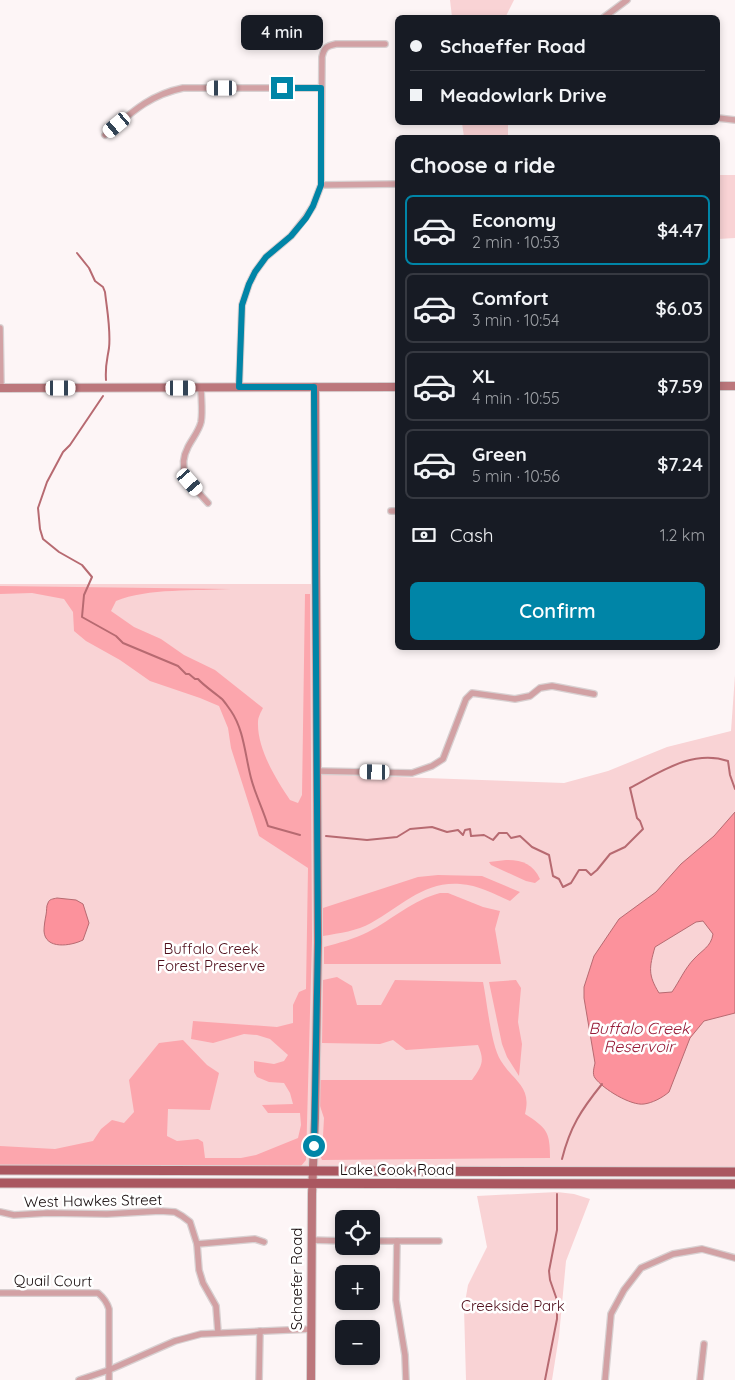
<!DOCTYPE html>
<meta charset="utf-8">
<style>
:root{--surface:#171b24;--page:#242831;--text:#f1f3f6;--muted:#9ea1a6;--line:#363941;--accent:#0085a7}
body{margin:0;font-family:Quicksand,sans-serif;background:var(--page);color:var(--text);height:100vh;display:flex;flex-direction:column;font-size:19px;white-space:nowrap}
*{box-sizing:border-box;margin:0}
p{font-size:16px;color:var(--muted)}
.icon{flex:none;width:28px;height:28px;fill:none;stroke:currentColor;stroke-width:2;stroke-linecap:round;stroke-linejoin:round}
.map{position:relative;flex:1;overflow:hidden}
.side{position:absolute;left:395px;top:135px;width:325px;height:515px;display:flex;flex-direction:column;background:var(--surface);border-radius:8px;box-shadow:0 2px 8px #0003}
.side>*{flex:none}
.top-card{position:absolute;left:395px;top:15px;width:325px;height:110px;border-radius:8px;box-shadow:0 2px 8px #0003;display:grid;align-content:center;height:110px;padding:0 15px;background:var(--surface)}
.fabs{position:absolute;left:335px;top:1210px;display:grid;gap:10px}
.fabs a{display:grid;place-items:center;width:45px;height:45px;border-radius:8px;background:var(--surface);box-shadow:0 2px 8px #0003;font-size:25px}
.end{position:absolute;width:22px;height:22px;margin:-11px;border:6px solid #0085a7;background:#fff;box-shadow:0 0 0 2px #fff}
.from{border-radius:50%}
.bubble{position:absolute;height:35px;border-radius:8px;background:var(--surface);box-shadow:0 2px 8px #0003;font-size:16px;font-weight:600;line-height:35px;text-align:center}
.car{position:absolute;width:15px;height:30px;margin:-15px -8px;border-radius:6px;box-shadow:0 0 4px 1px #0007;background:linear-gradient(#fff 24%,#345 0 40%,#fff 0 76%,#345 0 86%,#fff 0)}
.top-card b{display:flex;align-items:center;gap:18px;height:48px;font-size:19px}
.top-card b+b{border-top:1px solid var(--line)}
.top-card i{width:12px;height:12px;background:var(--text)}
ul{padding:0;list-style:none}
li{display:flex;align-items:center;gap:15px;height:70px;margin:0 10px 8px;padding:0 5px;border:2px solid var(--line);border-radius:8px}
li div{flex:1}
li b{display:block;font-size:19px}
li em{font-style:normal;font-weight:600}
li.current{border-color:var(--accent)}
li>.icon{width:45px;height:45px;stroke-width:1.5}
h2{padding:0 15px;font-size:22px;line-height:60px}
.pay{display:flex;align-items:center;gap:12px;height:55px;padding:0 15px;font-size:19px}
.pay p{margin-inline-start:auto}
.button{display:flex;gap:10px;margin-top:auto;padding:10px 15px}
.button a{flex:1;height:58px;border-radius:8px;background:var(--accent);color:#fff;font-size:20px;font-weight:600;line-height:58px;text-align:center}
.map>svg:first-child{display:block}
.green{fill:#f9d3d5}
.forest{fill:#fca6ad}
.water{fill:#fc929c;stroke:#b76a71;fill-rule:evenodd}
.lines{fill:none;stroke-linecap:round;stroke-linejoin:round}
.stream{stroke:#b76a71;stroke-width:2}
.street-casing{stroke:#d8d0d1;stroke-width:8}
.secondary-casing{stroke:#d8d0d1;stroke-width:10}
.primary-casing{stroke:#d8d0d1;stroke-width:11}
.street{stroke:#d2a1a4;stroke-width:5.5}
.secondary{stroke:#bc777c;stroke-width:8}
.primary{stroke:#aa5760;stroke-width:9}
.route{stroke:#0085a7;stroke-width:6}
.labels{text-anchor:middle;stroke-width:5;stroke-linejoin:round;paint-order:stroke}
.park-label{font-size:15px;fill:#4f0e1b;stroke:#fff}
.street-label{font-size:15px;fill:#160b0c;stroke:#fff}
.water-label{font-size:16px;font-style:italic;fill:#971b37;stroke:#fff}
</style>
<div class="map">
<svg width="735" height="1380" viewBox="0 0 735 1380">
<rect width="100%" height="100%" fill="#fdf5f6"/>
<!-- green -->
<g class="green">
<path d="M450 0H514L505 18 452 17Z"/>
<path d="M462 123H508V137H464Z"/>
<path d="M718 175H735V238L718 239V251Z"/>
<path d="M0 584H312L313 774 564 783 608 771 667 747 731 731 735 675V1167H0Z"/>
<path d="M557 1192 574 1194 590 1199 566 1261 559 1336 552 1380H466L464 1308 468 1285 487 1247 477 1196Z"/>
</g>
<!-- forest -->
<g class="forest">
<path d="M0 586 231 589C197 591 147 588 116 601L111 611 134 627 161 639 184 655 215 670 263 708C261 712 258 717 258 722 257 749 276 779 290 800L298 803 302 795 305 594H310L312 939 306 1160 301 1166 0 1165V1146L55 1149 93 1141 101 1129 112 1120 124 1123 134 1112 129 1080 159 1043 183 1040 207 1065 219 1073 210 1110 168 1109 167 1136 177 1141 198 1139 203 1142 205 1158H241L256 1155 298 1138 301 1125 300 1113H268L262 1105 293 1104 290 1093 284 1083 269 1082 257 1077 254 1072V1061L274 1064 284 1061 288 1055 270 1039 257 1035 244 1034 213 1043 191 1039 193 1021 277 1027 293 1023V1005L299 992 306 989 308 868 259 836 231 748 228 728 219 706 200 698 150 681 120 660 86 641 74 631 73 612 64 599 32 593 0 594Z"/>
<path d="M506 860C522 860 533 864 540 879L535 883 526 881 491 865 489 862Z"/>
<path d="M438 875 482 876 520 892 510 901C494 894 478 885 460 884 424 881 400 907 371 923 357 931 340 933 323 936V908L418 877Z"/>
<path d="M440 893H448L483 907 500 911 495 929 501 964H324V947C339 943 354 939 368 932 393 919 413 900 440 893Z"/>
<path d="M337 977 352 986 357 1005H381L395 980 483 982C487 1001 491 1046 501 1061 514 1082 532 1086 525 1114 547 1128 550 1132 550 1158L322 1160 320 1155 323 1136 324 1118 320 1106V1080H472C482 1066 485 1061 478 1045L406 1050 393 1040 380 1044 322 1043 323 980Z"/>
<path d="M516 980 521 988 518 1022 522 1044 519 1076 507 1057 502 1044 489 982Z"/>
</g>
<!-- water -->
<g class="water">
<path d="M735 812V1013L704 1021 690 1038 669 1092C662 1098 652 1103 644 1104 631 1106 603 1089 595 1078 592 1074 594 1068 595 1063L584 998V987L594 956 619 919 656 892 681 864 714 836ZM703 921 713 934C711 947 702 950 694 959 685 968 679 982 672 992L659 993C648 975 649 968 655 947L696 922Z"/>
<path d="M57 898 76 900 83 904 89 923 83 940C71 946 45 950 44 931 44 926 45 920 46 915 47 911 46 906 48 903 49 899 53 899 57 898Z"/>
</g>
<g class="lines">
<!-- stream -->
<g class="stream">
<path d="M77 253 89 268 95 281 103 287 105 292C107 310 111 330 109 348 107 361 105 365 106 380"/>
<path d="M103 396 70 445 63 452 47 482 38 508 40 529 43 539 59 552 82 565 92 577 84 595 82 617 116 636 123 643 178 666 186 674H189L195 679H198C203 685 215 693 222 699 225 702 228 707 231 711 244 730 245 755 251 778 255 794 263 809 268 826L300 835"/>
<path d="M326 836 367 840 397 837 410 829 432 827 447 832 458 830 463 835 465 830 470 829 471 836 484 835 493 840 499 833H507L511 838 520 836 532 847 549 855 553 876 559 879 563 887 571 883 579 870H586L591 875 597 870 610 854 625 847 643 829 640 821 637 818 630 788C660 772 693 749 728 761L730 775 735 789"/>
<path d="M562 1159C570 1127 581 1110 602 1084"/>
<path d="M545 1380 557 1319V1300L550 1280 549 1271 557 1230V1194"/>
</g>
<!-- street casing -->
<g class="street-casing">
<g id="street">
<path d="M603 18 627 0"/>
<path d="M718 118 735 120"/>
<path d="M105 135C131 113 149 95 183 88H321"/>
<path d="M321 185 398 184"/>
<path d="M0 328 1 388"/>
<path d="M201 387C201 398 203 411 201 422 199 431 192 439 188 447 175 472 192 485 208 503"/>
<path d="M239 387 242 305 249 284 255 272 266 257 291 236 306 217 313 206 321 185 322 57C324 48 326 46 336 44H385"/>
<path d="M391 511H398"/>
<path d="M317 771 412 773 432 766 443 759 466 699 472 693 515 699 530 696 540 688 552 686 594 694"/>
<path d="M0 1212 14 1215 48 1213 107 1214 160 1211 175 1212 182 1216 190 1222 197 1244 199 1270 203 1283 216 1306 218 1332"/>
<path d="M311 1240 344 1241"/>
<path d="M371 1241H439"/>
<path d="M397 1241 396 1300 405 1355 406 1380"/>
<path d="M197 1244 255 1239 264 1242"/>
<path d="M0 1293H98C104 1298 107 1302 109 1309V1380"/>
<path d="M79 1380 109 1370 175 1341 201 1334 311 1329"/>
<path d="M259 1380 260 1331"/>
<path d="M605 1380 611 1314 624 1290 641 1268 673 1254 702 1249 735 1258"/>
<path d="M700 1380 704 1344"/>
</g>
</g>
<!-- secondary casing -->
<g class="secondary-casing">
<g id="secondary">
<path d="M718 386H735"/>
<path d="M0 388 398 387"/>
<path d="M311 1380 312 1194 315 1118 318 942 315 387"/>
</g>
</g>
<!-- primary casing -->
<g class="primary-casing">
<g id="primary">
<path d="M0 1170 735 1172"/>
<path d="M0 1183 735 1184"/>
</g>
</g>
<!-- street -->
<use href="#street" class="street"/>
<!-- secondary -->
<use href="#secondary" class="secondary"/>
<!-- primary -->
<use href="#primary" class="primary"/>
</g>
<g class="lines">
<!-- route -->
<path class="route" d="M282 88H321V185L313 206 306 218 291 236 266 257 255 272 249 284 242 305 239 387H314L318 942 314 1146"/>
</g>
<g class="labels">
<!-- park labels -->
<g class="park-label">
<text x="211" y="954">Buffalo Creek<tspan x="211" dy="17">Forest Preserve</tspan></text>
<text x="513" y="1311">Creekside Park</text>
</g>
<!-- street labels -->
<g class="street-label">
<text x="397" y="1175">Lake Cook Road</text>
<text transform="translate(93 1201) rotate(-1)" y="5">West Hawkes Street</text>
<text transform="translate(297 1279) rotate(-90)" y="5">Schaefer Road</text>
<text transform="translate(53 1281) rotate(1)" y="5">Quail Court</text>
</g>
<!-- water labels -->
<g class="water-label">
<text x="639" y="1034">Buffalo Creek<tspan x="639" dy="18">Reservoir</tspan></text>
</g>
</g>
</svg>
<div class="fabs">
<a><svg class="icon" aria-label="locate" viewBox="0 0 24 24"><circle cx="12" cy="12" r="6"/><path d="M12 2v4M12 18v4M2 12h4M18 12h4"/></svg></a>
<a>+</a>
<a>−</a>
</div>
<i class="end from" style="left:314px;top:1146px"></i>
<i class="end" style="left:282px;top:88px"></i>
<div class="bubble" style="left:241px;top:15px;width:82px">4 min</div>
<i class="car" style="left:222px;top:88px;rotate:270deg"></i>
<i class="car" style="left:117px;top:125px;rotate:230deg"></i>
<i class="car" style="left:61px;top:388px;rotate:90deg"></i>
<i class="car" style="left:181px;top:388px;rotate:90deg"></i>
<i class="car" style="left:190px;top:482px;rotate:139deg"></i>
<i class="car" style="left:375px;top:772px;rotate:271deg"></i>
<div class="top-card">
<b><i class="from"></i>Schaeffer Road</b>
<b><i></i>Meadowlark Drive</b>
</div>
<section class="side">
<h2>Choose a ride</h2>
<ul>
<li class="current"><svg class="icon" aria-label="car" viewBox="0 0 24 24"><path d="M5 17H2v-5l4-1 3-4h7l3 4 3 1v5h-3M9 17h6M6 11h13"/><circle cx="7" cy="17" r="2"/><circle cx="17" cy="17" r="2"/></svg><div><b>Economy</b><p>2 min · 10:53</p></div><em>$4.47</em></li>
<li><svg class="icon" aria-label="car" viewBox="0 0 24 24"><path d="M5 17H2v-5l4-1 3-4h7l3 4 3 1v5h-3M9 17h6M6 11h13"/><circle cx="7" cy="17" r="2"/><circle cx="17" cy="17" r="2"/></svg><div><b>Comfort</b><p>3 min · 10:54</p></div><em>$6.03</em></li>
<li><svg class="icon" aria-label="car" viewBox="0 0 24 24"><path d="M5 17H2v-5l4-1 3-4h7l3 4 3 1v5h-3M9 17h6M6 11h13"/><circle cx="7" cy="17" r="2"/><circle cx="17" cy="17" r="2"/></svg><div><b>XL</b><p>4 min · 10:55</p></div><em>$7.59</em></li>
<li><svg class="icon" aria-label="car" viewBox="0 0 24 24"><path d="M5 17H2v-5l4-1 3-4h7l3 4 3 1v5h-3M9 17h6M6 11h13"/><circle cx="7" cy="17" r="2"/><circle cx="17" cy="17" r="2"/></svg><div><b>Green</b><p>5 min · 10:56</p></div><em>$7.24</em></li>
</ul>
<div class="pay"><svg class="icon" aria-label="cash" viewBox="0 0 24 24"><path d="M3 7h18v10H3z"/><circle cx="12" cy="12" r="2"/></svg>Cash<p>1.2 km</p></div>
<div class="button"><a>Confirm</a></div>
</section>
</div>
